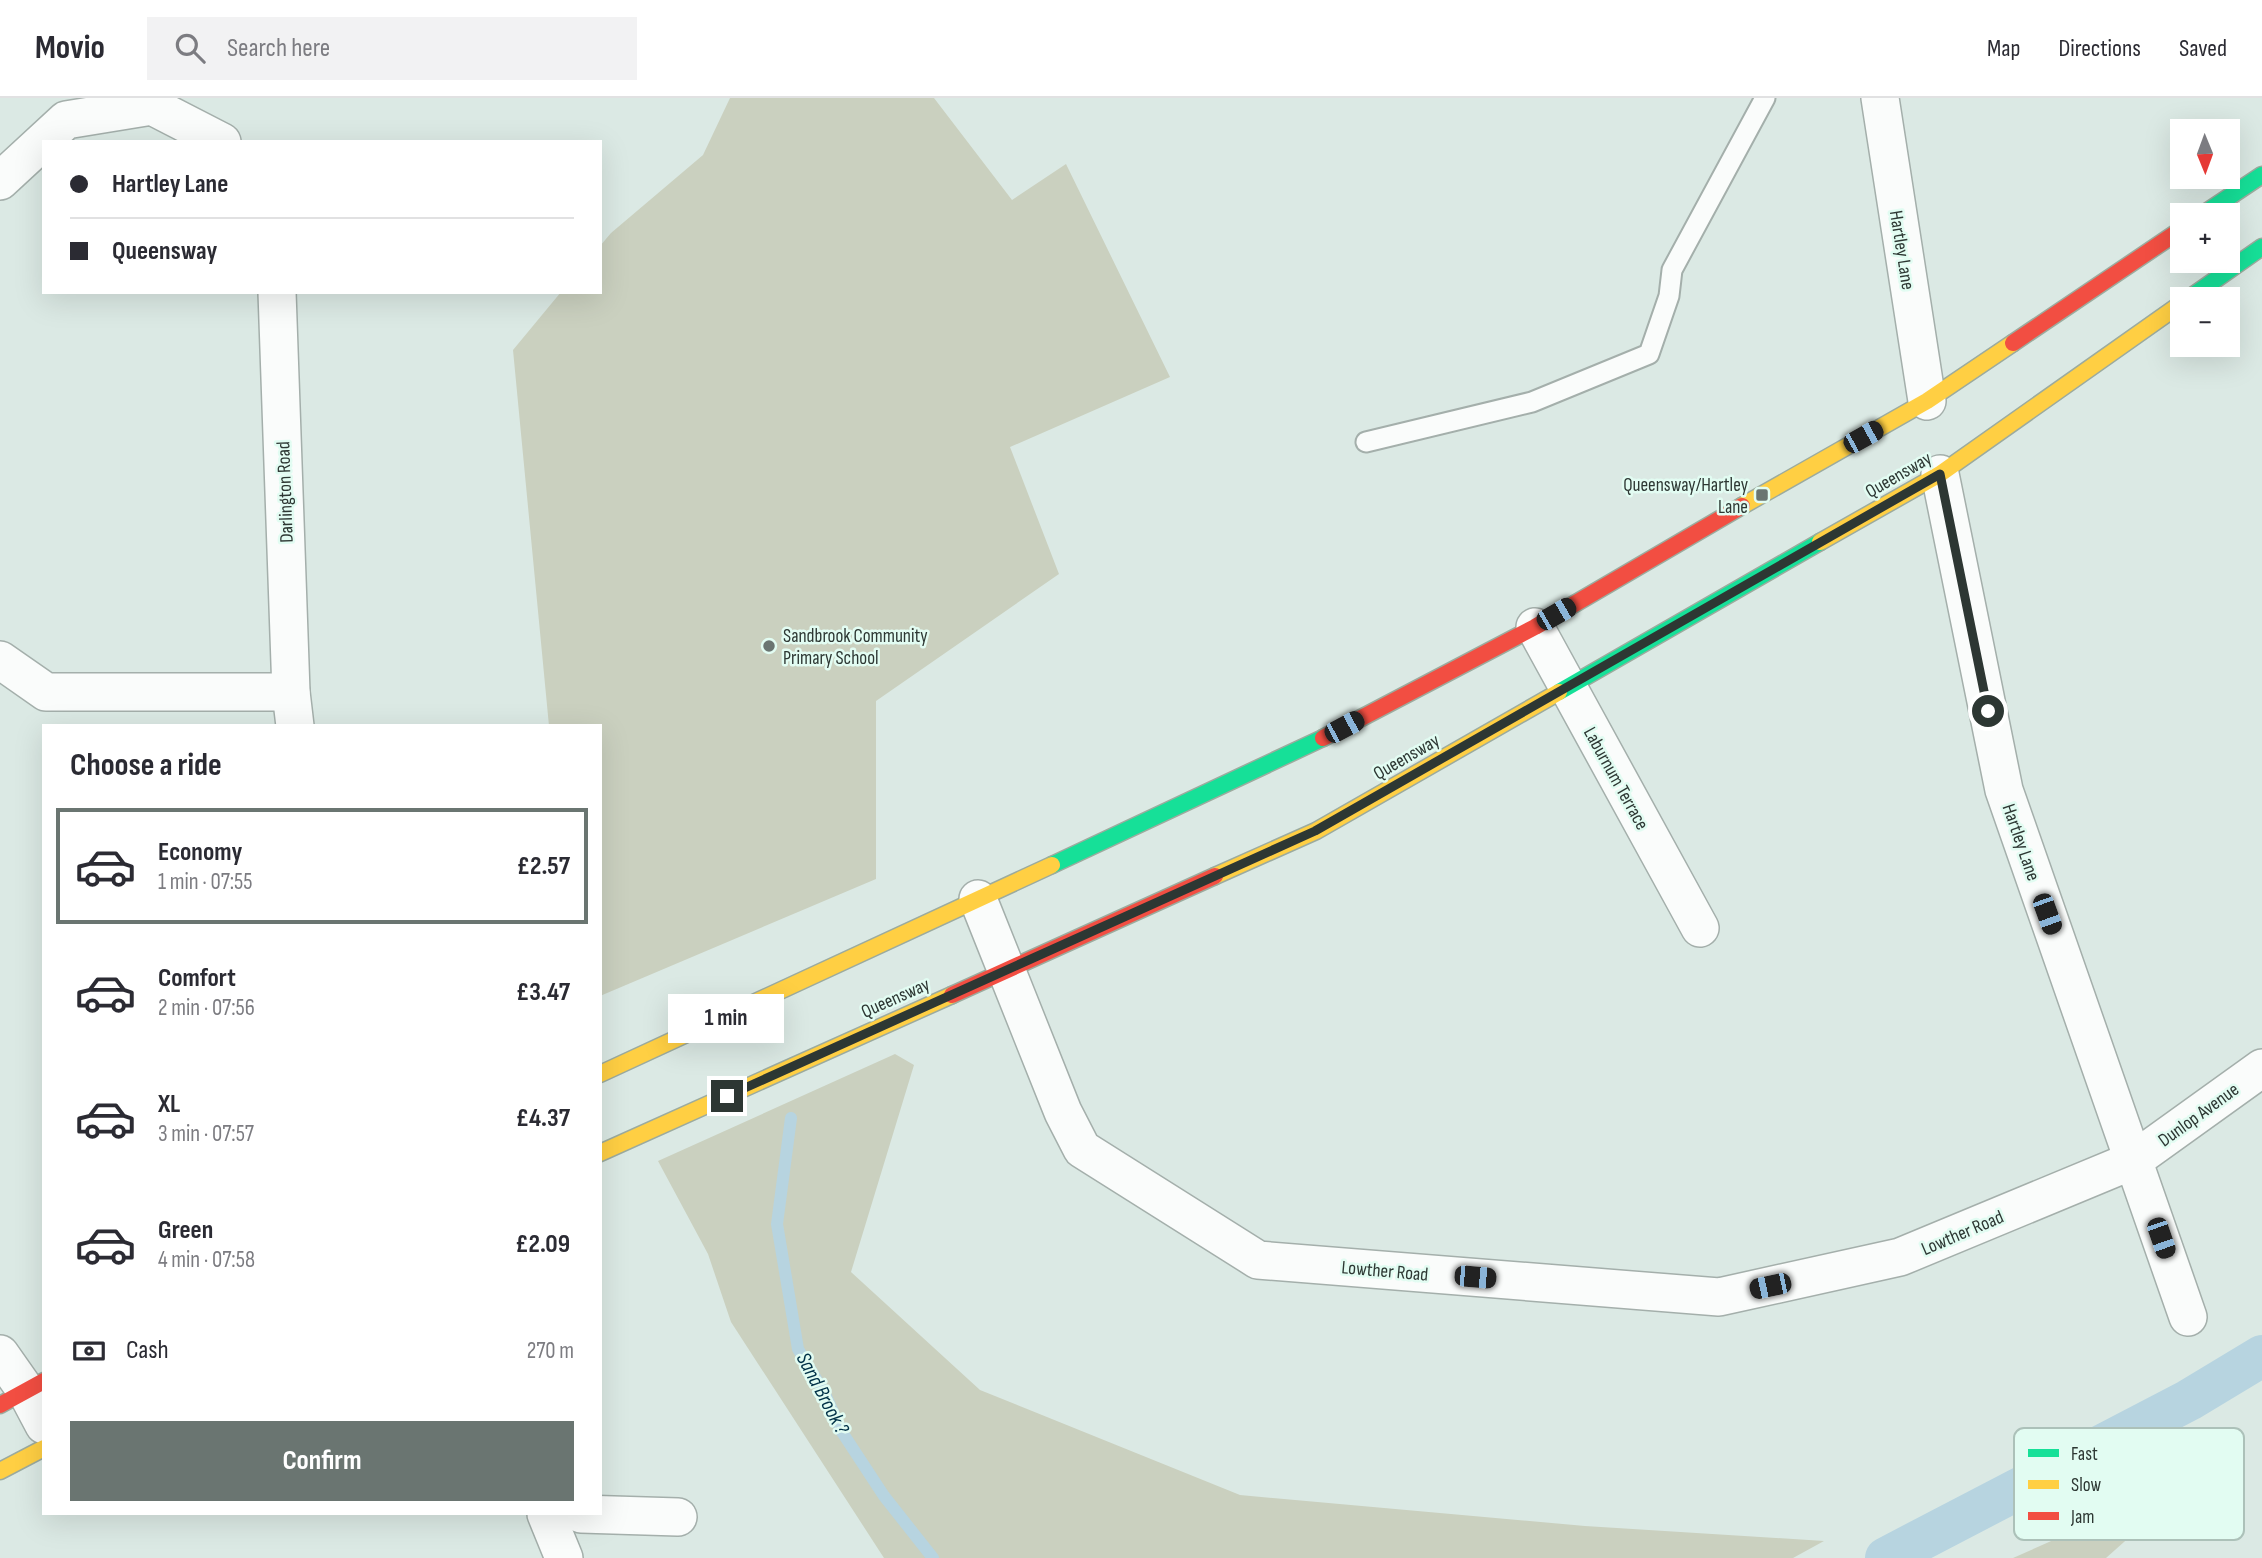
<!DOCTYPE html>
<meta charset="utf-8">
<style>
:root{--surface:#fff;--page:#f2f2f3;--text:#2b2b33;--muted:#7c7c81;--line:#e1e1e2;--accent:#6a7571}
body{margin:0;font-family:"Sofia Sans Condensed",sans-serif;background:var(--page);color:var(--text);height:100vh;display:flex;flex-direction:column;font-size:26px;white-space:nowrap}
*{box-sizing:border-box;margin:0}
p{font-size:23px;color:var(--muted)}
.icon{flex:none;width:38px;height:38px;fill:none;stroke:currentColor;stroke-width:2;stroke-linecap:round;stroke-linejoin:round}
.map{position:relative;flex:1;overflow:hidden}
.sheet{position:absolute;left:42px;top:626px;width:560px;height:791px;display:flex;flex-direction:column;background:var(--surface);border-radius:0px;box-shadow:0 7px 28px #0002}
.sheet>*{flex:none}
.banner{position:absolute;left:42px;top:42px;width:560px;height:154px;border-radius:0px;box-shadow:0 7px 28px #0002;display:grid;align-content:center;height:154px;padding:0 28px;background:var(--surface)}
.needle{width:46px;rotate:179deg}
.buttons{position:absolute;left:2170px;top:21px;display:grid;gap:14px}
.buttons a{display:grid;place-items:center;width:70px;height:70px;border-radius:0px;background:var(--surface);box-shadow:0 7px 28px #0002;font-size:35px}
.end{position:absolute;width:32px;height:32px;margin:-16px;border:9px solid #2d3733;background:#fff;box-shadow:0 0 0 4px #fff}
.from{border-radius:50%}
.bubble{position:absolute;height:49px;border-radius:0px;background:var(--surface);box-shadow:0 7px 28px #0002;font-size:23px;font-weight:700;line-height:49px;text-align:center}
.car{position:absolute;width:21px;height:42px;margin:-21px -10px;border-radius:9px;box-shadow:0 0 5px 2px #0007;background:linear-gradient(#222 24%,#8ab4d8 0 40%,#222 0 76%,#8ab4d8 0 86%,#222 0)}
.banner b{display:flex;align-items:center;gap:24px;height:66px;font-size:26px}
.banner b+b{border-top:2px solid var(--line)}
.banner i{width:18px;height:18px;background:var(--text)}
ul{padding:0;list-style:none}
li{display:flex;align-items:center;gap:21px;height:116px;margin:0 14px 10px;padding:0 14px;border:4px solid transparent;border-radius:0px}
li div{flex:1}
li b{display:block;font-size:26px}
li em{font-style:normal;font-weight:700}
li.selected{border-color:var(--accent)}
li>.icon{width:63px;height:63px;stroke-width:1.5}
h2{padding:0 28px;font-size:32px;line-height:84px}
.pay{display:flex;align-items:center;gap:18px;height:77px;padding:0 28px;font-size:26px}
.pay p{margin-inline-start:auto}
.action{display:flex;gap:14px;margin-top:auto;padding:14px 28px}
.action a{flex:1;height:80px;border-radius:0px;background:var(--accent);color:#fff;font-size:28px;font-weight:700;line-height:80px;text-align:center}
header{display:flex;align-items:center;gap:42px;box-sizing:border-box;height:98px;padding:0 35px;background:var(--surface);border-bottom:2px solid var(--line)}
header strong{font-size:33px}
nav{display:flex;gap:38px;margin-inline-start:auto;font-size:24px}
.search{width:490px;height:63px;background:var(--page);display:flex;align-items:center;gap:18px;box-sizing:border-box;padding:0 24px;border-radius:0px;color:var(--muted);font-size:26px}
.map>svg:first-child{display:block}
.green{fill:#cad0bf}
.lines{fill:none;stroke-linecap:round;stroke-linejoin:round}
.stream{stroke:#b7d4e0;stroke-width:12}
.canal{stroke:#b7d4e0;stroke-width:42}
.lane-casing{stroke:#a4afab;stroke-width:23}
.street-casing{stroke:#a4afab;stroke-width:40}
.fast-casing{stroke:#9cab9e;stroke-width:19}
.slow-casing{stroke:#9cab9e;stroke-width:19}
.jam-casing{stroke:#9cab9e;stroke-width:19}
.lane{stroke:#fafcfb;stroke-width:19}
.street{stroke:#fafcfb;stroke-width:37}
.fast{stroke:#16e098;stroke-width:16}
.slow{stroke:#ffcf43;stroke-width:16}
.jam{stroke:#f24e42;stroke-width:16}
.route{stroke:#2d3733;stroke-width:9}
.poi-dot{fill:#6a7571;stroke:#e2fcf2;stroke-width:2.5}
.labels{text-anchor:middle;stroke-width:5;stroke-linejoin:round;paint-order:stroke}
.street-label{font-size:19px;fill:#2d3733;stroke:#e2fcf2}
.poi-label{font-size:19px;fill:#2d3733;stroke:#e2fcf2;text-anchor:end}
.water-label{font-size:21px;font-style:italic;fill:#003147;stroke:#e2fcf2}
.key{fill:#e2fcf2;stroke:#acc1b9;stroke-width:2}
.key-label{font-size:19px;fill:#2d3733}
</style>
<header>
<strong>Movio</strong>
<div class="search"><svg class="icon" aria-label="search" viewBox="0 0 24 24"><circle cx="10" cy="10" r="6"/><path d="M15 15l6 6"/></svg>Search here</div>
<nav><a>Map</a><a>Directions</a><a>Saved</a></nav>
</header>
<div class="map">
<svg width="2262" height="1460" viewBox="0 0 2262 1460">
<rect width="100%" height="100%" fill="#dbe9e4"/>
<!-- green -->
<g class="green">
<path d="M730 0H934L1012 102 1066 66 1170 279 1010 349 1059 476 876 603V781L600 898V628H549L513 252 561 194H600V148L611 135 703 57Z"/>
<path d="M895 956 914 967 851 1174 980 1292 1240 1397 1585 1428 1824 1443 1793 1460H884L731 1224 708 1156 658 1063Z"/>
<path d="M2146 1401 2142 1428 2106 1460H2013Z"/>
</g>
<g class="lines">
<!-- stream -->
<path class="stream" d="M791 1020 777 1126 798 1251 824 1294 842 1334 884 1398 933 1460"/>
<!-- canal -->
<path class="canal" d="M1886 1460 2189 1302 2262 1258"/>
<!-- lane casing -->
<g class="lane-casing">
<path id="lane" d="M1366 344 1532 304 1649 256 1669 198 1672 172 1765 0"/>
</g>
<!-- street casing -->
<g class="street-casing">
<g id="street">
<path d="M1880 0 1927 303"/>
<path d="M0 83 66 22 152 8 222 44"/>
<path d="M277 194 291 594 295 628"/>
<path d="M1940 376 2004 692 2188 1219"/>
<path d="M1535 529 1700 830"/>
<path d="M0 562 46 594H291"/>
<path d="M978 801 1063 1014 1082 1051 1258 1162 1719 1199 1900 1159 2134 1062 2262 970"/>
<path d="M0 1256 26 1293 44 1327"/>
<path d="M546 1416 564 1460"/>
<path d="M581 1416 678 1419"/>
</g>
</g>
<!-- fast casing -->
<g class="fast-casing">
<g id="fast">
<path d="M2202 117 2262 77"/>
<path d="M2188 201 2262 149"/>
<path d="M1559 594 1820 444"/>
<path d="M1052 767 1323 640"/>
</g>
</g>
<!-- slow casing -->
<g class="slow-casing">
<g id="slow">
<path d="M1742 408 1927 303 2013 245"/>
<path d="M1820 444 1940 376 2182 205"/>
<path d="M1215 778 1316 733 1559 594"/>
<path d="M600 976 1052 767"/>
<path d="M600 1055 952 897"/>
<path d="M0 1373 44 1350"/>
</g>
</g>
<!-- jam casing -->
<g class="jam-casing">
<g id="jam">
<path d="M2013 245 2182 131"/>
<path d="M1323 640 1535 529 1742 408"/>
<path d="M952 897 1215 778"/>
<path d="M0 1307 44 1283"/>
</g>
</g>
<!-- lane -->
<use href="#lane" class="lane"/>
<!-- street -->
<use href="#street" class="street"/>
<!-- fast -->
<use href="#fast" class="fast"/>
<!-- slow -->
<use href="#slow" class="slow"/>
<!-- jam -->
<use href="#jam" class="jam"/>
</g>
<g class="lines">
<!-- route -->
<path class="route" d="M727 998 1315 733 1940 376 1988 613"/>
</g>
<!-- markers -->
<g class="poi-dot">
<rect x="1755" y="390" width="14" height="14" rx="3.5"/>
<circle cx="769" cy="548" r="7"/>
</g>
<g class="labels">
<!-- street labels -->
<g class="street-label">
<text transform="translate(1903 152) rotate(81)" y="7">Hartley Lane</text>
<text transform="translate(1898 376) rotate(-30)" y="7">Queensway</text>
<text transform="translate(284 394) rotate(-92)" y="7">Darlington Road</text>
<text transform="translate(1406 658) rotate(-30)" y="7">Queensway</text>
<text transform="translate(1617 680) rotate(61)" y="7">Laburnum Terrace</text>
<text transform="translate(2022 744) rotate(71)" y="7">Hartley Lane</text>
<text transform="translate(895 899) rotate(-24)" y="7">Queensway</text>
<text transform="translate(2198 1016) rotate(-36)" y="7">Dunlop Avenue</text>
<text transform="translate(1962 1134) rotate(-23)" y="7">Lowther Road</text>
<text transform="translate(1385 1172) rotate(5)" y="7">Lowther Road</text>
</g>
<!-- poi labels -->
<g class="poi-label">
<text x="1748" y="393">Queensway/Hartley<tspan x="1748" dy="22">Lane</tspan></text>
<text x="783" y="544" text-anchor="start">Sandbrook Community<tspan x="783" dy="22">Primary School</tspan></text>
</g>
<!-- water labels -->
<g class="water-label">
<text transform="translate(823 1295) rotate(62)" y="7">Sand Brook ?</text>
</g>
</g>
<!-- legend -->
<rect x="2014" y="1330" width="230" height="112" rx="10" class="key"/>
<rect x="2028" y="1351" width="31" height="8" fill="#16e098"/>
<rect x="2028" y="1382" width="31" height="9" fill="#ffcf43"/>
<rect x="2028" y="1414" width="31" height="8" fill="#f24e42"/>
<g class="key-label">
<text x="2071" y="1362">Fast</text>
<text x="2071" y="1393">Slow</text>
<text x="2071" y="1425">Jam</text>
</g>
</svg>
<div class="buttons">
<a><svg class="needle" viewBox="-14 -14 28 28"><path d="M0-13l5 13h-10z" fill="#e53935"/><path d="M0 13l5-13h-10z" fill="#7c7c81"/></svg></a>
<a>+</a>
<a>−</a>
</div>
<i class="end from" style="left:1988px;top:613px"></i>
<i class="end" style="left:727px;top:998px"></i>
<div class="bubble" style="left:668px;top:896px;width:116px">1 min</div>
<i class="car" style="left:1863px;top:339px;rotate:61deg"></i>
<i class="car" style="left:1556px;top:516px;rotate:60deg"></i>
<i class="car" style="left:1344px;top:629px;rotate:62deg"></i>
<i class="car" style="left:2047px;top:816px;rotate:160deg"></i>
<i class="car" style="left:2161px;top:1140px;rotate:161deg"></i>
<i class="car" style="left:1475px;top:1179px;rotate:95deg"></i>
<i class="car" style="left:1770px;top:1188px;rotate:258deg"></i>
<div class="banner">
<b><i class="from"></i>Hartley Lane</b>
<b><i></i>Queensway</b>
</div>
<section class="sheet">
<h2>Choose a ride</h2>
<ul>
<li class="selected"><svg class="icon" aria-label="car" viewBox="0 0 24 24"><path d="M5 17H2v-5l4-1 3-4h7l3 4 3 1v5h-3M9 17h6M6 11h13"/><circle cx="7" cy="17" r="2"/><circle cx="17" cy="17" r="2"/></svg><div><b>Economy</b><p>1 min · 07:55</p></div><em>£2.57</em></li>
<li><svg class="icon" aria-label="car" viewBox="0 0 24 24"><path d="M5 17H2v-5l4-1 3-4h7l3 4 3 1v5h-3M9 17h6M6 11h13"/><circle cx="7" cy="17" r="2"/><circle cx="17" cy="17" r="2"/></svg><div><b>Comfort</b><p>2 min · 07:56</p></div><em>£3.47</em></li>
<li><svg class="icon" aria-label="car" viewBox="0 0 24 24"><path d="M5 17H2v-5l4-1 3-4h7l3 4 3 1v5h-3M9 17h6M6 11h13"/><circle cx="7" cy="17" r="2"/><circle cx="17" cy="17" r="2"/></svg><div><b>XL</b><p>3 min · 07:57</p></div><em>£4.37</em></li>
<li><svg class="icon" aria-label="car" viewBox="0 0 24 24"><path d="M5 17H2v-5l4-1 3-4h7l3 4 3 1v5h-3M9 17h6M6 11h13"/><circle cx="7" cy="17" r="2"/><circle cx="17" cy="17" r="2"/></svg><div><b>Green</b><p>4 min · 07:58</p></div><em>£2.09</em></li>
</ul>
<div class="pay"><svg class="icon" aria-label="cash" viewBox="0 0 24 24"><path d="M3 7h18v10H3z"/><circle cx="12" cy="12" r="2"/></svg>Cash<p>270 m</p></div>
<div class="action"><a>Confirm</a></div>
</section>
</div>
